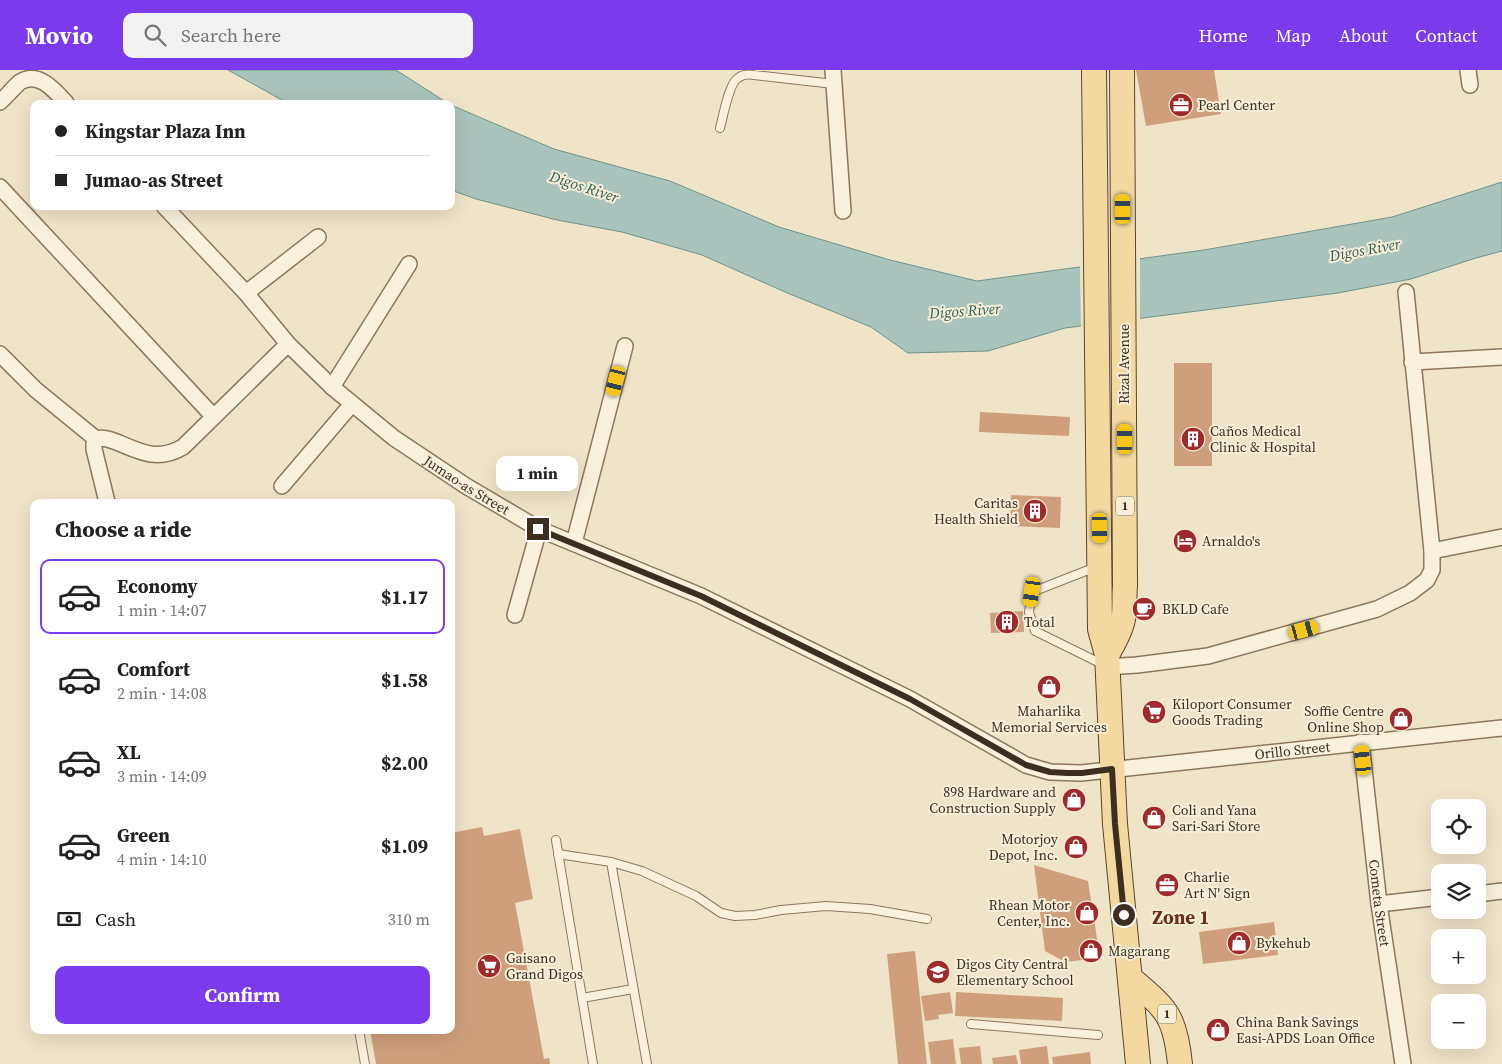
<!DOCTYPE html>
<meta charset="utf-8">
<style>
:root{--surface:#fff;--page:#f2f2f2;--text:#222;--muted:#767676;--line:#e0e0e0;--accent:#7c3aed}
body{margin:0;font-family:"Source Serif 4",serif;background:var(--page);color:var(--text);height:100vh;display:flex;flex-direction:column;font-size:19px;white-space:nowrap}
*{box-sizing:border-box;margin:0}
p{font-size:16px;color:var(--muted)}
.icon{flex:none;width:28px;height:28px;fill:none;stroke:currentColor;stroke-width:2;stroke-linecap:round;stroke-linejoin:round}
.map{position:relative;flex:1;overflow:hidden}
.panel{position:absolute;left:30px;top:429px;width:425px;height:535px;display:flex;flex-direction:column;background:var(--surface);border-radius:10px;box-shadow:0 5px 20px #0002}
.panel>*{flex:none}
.banner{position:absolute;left:30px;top:30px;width:425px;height:110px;border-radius:10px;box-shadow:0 5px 20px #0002;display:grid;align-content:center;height:110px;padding:0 25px;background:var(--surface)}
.fabs{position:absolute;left:1431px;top:729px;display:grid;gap:10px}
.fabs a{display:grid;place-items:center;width:55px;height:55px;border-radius:10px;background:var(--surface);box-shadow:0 5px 20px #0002;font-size:25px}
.end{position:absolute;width:22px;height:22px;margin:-11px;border:6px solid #3d2e20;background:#fff;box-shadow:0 0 0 2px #fff}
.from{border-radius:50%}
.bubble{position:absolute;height:35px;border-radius:10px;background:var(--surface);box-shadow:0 5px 20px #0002;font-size:16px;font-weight:700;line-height:35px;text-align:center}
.car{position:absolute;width:15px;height:30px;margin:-15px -8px;border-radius:6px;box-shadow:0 0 4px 1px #0007;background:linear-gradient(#f5c518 24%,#345 0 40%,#f5c518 0 76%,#345 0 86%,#f5c518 0)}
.banner b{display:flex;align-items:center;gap:18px;height:48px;font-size:19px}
.banner b+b{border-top:1px solid var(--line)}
.banner i{width:12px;height:12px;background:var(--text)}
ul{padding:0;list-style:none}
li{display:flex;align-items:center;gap:15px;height:75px;margin:0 10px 8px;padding:0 15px;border:2px solid transparent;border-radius:10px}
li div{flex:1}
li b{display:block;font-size:19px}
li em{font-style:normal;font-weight:700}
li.on{border-color:var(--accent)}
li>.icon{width:45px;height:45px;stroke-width:1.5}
h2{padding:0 25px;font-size:22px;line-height:60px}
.pay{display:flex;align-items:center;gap:12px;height:55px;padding:0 25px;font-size:19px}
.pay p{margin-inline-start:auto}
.cta{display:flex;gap:10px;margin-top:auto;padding:10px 25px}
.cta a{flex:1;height:58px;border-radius:10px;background:var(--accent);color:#fff;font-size:20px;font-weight:700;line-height:58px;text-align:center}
header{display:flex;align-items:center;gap:30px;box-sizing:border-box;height:70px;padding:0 25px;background:var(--accent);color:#fff}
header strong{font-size:24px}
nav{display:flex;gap:28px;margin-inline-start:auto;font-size:18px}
.search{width:350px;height:45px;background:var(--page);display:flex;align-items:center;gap:12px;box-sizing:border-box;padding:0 18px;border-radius:10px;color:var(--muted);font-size:19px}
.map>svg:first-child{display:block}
.water{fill:#a9c4bc;stroke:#6f938a}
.pier{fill:#f0e4c8}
.building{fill:#cf9f7d}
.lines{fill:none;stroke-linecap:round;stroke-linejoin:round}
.lane-casing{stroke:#8d765c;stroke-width:10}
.street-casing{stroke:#8d765c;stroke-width:18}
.primary-casing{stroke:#5b4430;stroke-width:26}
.lane{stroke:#faf1dc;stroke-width:8}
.street{stroke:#faf1dc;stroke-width:15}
.primary{stroke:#f3d9a0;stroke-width:24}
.route{stroke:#3d2e20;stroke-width:6}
.labels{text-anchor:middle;stroke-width:4;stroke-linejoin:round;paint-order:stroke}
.shield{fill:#f7eed8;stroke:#756857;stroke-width:1}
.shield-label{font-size:12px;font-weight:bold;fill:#3d2e20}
.poi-label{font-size:14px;fill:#3d2e20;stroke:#f7eed8;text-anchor:start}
.street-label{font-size:14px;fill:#3d2e20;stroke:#f7eed8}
.water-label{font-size:15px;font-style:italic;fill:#2f5d5a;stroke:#f7eed8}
.district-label{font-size:19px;font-weight:bold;fill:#6b2e1e;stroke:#f7eed8}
</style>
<header>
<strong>Movio</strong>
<div class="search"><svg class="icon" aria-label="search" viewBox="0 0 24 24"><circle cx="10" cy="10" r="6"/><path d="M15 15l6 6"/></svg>Search here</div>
<nav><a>Home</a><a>Map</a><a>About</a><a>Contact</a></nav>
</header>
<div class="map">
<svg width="1502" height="994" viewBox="0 0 1502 994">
<rect width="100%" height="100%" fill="#f0e4c8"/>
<!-- water -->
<g class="water">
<path d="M228 0H396L449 34H289Z"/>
<path d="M451 35 554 79 670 111 779 157 890 190 977 211 1204 180 1392 147 1502 112V181L1476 188 1411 209 1338 223 1065 258 988 281 908 283 871 257 785 222 702 185 622 162 557 150 476 129 451 120Z"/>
</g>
<!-- pier -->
<path class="pier" d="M1140 187V251L1081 259 1080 196Z"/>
<!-- building -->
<g class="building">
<path d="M1136 0H1214L1221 44 1146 56Z"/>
<rect x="1174" y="293" width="38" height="103"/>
<path d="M980 342 1070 347 1069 366 979 362Z"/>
<path d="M1011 425 1061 427 1060 458 1010 456Z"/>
<path d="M1023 541 1024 562 991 563 990 543Z"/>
<path d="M482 757 484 766 520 759 533 829 515 833 544 989 549 988 550 994H376L370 960H451V763Z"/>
<path d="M1034 795 1088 811 1100 888 1065 892 1045 881Z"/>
<path d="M1274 852 1278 885 1203 894 1199 862Z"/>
<path d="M915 881 927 994H898L887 884Z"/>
<path d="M950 922 953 943 938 945 939 949 925 951 921 926Z"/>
<path d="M956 922 1063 928 1062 951 955 946Z"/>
<path d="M953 969 956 994H931L928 972Z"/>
<path d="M980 976 982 994H961L959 978Z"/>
<path d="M1047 976 1049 994H1021L1019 980Z"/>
<path d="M1090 982 1091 994H1053L1052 987Z"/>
<path d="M1016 985 1018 994H993L992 988Z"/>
</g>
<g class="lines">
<!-- lane casing -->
<g class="lane-casing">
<g id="lane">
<path d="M720 58C723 47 729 13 738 8 743 4 748 4 754 5L834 14"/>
<path d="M1096 497 1032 522 1029 542 1035 561 1104 595"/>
<path d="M556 770 593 994"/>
<path d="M558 784 611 792 642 801 696 826 721 843 735 846 755 845 781 840 826 836 870 839 927 849"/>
<path d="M611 792 647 994"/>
<path d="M582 928 633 919"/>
<path d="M971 954 1098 965"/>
<path d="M359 960 365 994"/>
</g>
</g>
<!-- street casing -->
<g class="street-casing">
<g id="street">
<path d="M833 0 843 141"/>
<path d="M1468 0 1470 15"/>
<path d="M0 32C7 26 13 18 20 12 39 0 56 22 67 34"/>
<path d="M0 117 213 346"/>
<path id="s1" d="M164 136 246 223 288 274 332 317 394 368 466 416 539 459 701 526 839 594 910 629 1026 695 1050 702 1081 703 1502 658"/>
<path d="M246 223 318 167"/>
<path d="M0 284 36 320 96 369C105 367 111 370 119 373 142 383 159 391 183 377L288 274"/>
<path d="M1412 292 1502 287"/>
<path d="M332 317 409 194"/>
<path d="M96 369 94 374V379L107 432"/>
<path d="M282 416 352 334"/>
<path d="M574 473 625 276"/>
<path d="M1432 481 1502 467"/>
<path d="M515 545 539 459"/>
<path d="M1107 597 1137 595 1208 586 1377 539 1410 523 1427 510 1432 500V481L1406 222"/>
<path id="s2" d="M1361 672 1379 834 1403 994"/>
<path d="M1478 824 1502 821"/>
<path d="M1379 834 1440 827"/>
</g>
</g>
<!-- primary casing -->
<g class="primary-casing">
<g id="primary">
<path d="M1094 0 1100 559 1107 585 1115 754 1138 994"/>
<path d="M1107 585C1114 572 1122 559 1124 544 1125 535 1124 525 1125 516L1122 0"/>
<path d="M1130 908C1166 939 1175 944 1180 994"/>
</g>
</g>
<!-- lane -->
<use href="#lane" class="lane"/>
<!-- street -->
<use href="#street" class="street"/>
<!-- primary -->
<use href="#primary" class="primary"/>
</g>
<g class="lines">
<!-- route -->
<path class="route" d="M538 459 701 526 910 629 1026 695 1050 702 1067 703H1082L1112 699 1115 754 1124 845"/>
</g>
<!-- icons -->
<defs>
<g id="office-disc" transform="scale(1.25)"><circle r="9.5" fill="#9e2a2b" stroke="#f7eed8"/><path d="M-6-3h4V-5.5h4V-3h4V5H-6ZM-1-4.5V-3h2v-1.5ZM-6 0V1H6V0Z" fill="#fff"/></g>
<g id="building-disc" transform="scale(1.25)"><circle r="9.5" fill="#9e2a2b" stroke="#f7eed8"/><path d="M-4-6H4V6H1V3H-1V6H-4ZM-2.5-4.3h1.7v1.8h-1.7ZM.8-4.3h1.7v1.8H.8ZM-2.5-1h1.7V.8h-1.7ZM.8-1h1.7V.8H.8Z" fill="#fff"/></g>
<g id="hotel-disc" transform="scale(1.25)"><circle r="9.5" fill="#9e2a2b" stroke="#f7eed8"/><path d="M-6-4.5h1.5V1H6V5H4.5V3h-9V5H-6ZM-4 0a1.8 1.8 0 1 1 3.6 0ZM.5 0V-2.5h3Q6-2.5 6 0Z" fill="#fff"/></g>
<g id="cafe-disc" transform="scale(1.25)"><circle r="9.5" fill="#9e2a2b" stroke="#f7eed8"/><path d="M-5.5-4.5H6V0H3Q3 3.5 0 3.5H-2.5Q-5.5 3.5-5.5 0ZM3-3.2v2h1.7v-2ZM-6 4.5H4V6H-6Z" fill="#fff"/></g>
<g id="shop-disc" transform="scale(1.25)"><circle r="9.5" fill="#9e2a2b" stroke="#f7eed8"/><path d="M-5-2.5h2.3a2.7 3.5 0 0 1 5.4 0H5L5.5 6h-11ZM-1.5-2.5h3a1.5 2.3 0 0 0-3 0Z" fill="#fff"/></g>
<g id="supermarket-disc" transform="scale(1.25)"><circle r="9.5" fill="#9e2a2b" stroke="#f7eed8"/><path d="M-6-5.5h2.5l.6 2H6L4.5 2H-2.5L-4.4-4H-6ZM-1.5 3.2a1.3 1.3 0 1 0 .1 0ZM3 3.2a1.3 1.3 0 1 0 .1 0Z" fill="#fff"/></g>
<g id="school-disc" transform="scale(1.25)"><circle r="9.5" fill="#9e2a2b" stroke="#f7eed8"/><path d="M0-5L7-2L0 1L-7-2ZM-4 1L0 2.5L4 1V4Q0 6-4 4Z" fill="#fff"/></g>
</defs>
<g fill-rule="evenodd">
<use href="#office-disc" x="1181" y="35"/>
<use href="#building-disc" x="1193" y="369"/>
<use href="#building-disc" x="1035" y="441"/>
<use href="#hotel-disc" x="1185" y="471"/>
<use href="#cafe-disc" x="1144" y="539"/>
<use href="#building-disc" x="1007" y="552"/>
<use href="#shop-disc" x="1049" y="617"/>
<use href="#supermarket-disc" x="1154" y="642"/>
<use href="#shop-disc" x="1401" y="649"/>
<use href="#shop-disc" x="1074" y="730"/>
<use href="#shop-disc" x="1154" y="748"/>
<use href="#shop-disc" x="1076" y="777"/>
<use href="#office-disc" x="1167" y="815"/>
<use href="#shop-disc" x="1087" y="843"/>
<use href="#shop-disc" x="1239" y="873"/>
<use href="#shop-disc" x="1091" y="881"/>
<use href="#supermarket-disc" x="489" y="896"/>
<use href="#school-disc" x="938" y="902"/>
<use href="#shop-disc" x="1218" y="960"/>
</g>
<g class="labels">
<!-- shield labels -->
<g class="shield">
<rect x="1116" y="426.5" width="18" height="19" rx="4"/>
<rect x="1158" y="934.5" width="18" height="19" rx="4"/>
</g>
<g class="shield-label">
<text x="1125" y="440">1</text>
<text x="1167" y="948">1</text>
</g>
<!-- poi labels -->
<g class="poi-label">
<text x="1198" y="40">Pearl Center</text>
<text x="1210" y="366">Caños Medical<tspan x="1210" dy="16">Clinic &amp; Hospital</tspan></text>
<text x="1018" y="438" text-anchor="end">Caritas<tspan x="1018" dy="16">Health Shield</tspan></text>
<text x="1202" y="476">Arnaldo's</text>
<text x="1162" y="544">BKLD Cafe</text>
<text x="1024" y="557">Total</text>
<text x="1172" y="639">Kiloport Consumer<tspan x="1172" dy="16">Goods Trading</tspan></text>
<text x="1049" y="646" text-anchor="middle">Maharlika<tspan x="1049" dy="16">Memorial Services</tspan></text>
<text x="1384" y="646" text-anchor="end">Soffie Centre<tspan x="1384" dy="16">Online Shop</tspan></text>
<text x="1056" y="727" text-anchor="end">898 Hardware and<tspan x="1056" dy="16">Construction Supply</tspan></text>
<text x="1172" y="745">Coli and Yana<tspan x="1172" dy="16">Sari-Sari Store</tspan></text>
<text x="1058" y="774" text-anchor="end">Motorjoy<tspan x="1058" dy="16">Depot, Inc.</tspan></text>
<text x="1184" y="812">Charlie<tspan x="1184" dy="16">Art N' Sign</tspan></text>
<text x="1070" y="840" text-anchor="end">Rhean Motor<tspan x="1070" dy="16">Center, Inc.</tspan></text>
<text x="1256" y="878">Bykehub</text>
<text x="1108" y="886">Magarang</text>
<text x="506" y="893">Gaisano<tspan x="506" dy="16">Grand Digos</tspan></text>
<text x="956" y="899">Digos City Central<tspan x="956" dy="16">Elementary School</tspan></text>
<text x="1236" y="957">China Bank Savings<tspan x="1236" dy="16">Easi-APDS Loan Office</tspan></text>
</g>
<!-- street labels -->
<g class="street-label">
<text transform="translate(1124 294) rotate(-90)" y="5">Rizal Avenue</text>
<text dy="5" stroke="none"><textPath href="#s1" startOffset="414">Jumao-as Street</textPath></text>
<text dy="5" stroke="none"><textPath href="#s1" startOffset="1309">Orillo Street</textPath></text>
<text dy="5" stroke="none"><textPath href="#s2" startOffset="162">Cometa Street</textPath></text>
</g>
<!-- water labels -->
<g class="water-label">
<text transform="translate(584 117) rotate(18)" y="5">Digos River</text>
<text transform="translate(1365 180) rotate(-10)" y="5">Digos River</text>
<text transform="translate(965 241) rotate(-4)" y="5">Digos River</text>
</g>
<!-- district labels -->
<g class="district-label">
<text x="1181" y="854">Zone 1</text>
</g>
</g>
</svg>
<div class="fabs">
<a><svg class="icon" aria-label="locate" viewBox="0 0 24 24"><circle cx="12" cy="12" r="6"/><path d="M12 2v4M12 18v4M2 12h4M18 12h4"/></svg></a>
<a><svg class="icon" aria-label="layers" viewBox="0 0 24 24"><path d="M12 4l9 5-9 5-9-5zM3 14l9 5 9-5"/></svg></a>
<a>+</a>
<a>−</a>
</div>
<i class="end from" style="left:1124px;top:845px"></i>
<i class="end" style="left:538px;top:459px"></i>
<div class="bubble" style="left:496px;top:386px;width:82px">1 min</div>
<i class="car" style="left:1123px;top:139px;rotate:0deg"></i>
<i class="car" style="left:616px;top:311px;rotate:194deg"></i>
<i class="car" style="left:1125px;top:369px;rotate:0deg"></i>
<i class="car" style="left:1100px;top:458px;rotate:179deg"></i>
<i class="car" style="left:1032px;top:522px;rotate:188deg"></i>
<i class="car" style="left:1304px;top:560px;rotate:75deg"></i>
<i class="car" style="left:1363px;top:690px;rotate:354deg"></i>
<div class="banner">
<b><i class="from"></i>Kingstar Plaza Inn</b>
<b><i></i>Jumao-as Street</b>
</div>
<section class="panel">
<h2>Choose a ride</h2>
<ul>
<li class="on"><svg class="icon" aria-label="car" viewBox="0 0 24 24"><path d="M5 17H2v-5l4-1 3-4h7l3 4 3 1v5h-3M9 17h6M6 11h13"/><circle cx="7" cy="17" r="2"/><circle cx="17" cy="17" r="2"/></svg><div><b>Economy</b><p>1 min · 14:07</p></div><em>$1.17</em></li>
<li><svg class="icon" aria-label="car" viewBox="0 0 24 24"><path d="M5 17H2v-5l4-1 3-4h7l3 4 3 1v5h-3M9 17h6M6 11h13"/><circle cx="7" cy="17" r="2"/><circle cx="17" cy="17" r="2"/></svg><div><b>Comfort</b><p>2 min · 14:08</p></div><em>$1.58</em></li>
<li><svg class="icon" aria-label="car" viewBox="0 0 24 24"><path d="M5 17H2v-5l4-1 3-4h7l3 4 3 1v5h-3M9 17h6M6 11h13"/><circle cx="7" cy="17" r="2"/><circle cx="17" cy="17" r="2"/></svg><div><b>XL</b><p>3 min · 14:09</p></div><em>$2.00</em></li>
<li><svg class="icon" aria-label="car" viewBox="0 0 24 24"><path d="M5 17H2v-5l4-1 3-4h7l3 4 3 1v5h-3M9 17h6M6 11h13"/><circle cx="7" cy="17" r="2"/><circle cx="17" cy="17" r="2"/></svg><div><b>Green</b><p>4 min · 14:10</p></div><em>$1.09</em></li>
</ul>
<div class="pay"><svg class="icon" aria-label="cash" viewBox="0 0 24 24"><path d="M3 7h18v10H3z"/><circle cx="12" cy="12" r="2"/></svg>Cash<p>310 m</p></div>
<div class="cta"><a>Confirm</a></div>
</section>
</div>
